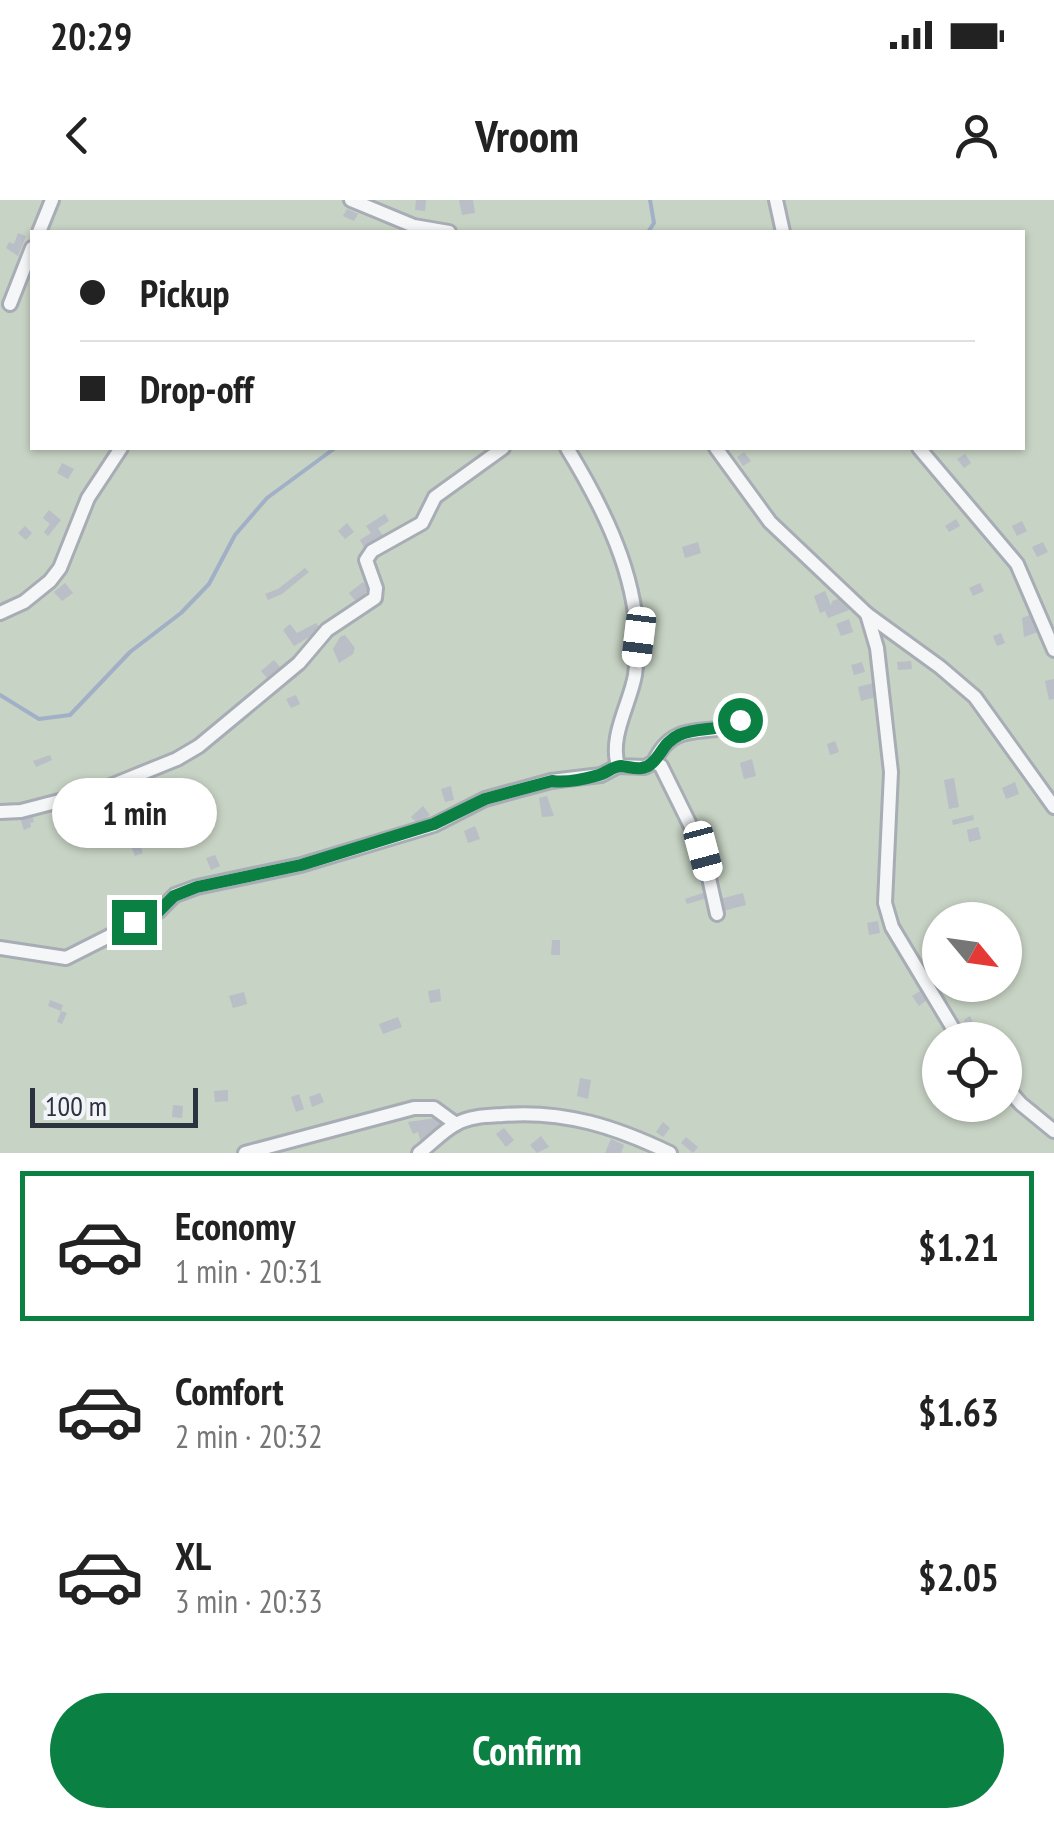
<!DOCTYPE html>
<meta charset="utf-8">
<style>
:root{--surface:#fff;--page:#f6f6f6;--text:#222;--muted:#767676;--line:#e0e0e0;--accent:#0b8043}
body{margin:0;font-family:"PT Sans Narrow",sans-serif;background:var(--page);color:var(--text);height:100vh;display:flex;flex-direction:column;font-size:38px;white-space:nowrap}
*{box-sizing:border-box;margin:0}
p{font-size:32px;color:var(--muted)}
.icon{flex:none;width:55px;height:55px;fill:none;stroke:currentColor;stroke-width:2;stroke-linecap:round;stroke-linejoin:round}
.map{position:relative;height:953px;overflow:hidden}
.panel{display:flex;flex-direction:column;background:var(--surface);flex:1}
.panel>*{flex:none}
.hud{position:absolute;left:30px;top:30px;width:995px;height:220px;border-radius:0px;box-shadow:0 2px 8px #0004;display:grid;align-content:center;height:220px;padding:0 50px;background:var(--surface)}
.needle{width:65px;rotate:119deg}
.buttons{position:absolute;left:922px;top:702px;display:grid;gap:20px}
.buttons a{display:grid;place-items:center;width:100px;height:100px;border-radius:50%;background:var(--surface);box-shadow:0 2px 8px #0004;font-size:50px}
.scale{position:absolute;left:30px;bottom:25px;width:168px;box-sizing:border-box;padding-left:10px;border:5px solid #2c3240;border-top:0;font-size:28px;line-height:35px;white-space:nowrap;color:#2c3240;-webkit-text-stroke:8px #f2f4f7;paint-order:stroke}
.end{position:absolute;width:45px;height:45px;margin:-22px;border:12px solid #0b8043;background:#fff;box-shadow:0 0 0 5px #fff}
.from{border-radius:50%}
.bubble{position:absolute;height:70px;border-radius:35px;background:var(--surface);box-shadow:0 2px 8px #0004;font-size:32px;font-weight:700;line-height:70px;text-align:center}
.car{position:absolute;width:30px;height:60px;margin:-30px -15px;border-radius:12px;box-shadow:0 0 8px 2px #0007;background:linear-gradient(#fff 24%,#345 0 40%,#fff 0 76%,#345 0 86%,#fff 0)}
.hud b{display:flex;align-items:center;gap:35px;height:95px;font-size:38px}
.hud b+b{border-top:2px solid var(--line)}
.hud i{width:25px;height:25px;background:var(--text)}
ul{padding:18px 0 0;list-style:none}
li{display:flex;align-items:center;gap:30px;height:150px;margin:0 20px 15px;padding:0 30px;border:5px solid transparent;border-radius:0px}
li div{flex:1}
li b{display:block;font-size:38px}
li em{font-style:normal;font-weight:700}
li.on{border-color:var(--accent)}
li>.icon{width:90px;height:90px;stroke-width:1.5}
.primary-button{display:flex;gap:20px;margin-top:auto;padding:20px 50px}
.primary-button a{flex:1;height:115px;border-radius:60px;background:var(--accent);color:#fff;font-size:40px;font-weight:700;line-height:115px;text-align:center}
.status{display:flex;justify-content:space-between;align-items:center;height:70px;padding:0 50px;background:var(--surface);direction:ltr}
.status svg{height:28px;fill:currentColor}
header{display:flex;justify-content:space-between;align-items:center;height:130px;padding:0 50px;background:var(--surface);font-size:45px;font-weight:700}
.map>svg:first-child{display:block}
.green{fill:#c7d3c4;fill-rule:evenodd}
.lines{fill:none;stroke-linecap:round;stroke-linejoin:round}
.stream{stroke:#a1b0c6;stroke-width:4}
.building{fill:#babec6}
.minor-casing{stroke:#a8acb4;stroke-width:18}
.minor{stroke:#f5f6f8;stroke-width:12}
.route{stroke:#0b8043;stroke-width:12}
</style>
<div class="status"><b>20:29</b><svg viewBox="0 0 49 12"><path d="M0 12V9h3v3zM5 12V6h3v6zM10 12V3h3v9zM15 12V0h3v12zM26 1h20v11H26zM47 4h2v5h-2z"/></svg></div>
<header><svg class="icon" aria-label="back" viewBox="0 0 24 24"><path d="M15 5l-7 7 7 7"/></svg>Vroom<svg class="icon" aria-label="person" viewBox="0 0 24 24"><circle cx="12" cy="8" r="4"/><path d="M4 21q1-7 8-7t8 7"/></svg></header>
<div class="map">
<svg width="1054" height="953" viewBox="0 0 1054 953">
<rect width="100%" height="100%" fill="#e3e5ea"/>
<!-- green -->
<path class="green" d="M0 0H1054V953H0ZM32 32H1022V248H32ZM940 720H1005V785H940ZM940 840H1005V905H940Z"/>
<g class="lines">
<!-- stream -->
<g class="stream">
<path d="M648 32 654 23 650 0"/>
<path d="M0 495 39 519 70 515 130 452 181 413 209 384 235 335 267 298 335 248"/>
</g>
</g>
<!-- building -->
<g class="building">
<path d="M416 0H426L425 11 415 10Z"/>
<path d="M459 0H473L475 13 462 15Z"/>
<path d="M347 9 358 14 354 21 343 16Z"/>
<path d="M18 33 26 36 18 56 6 48 9 42 14 44Z"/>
<path d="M744 252 751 261 743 266 737 257Z"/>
<path d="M965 254 971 263 964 268 957 259Z"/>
<path d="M62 263 74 269 68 279 57 273Z"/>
<path d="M49 310 61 320 48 336 44 332 50 324 43 318Z"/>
<path d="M385 314 389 321 378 328 384 338 365 349 360 340 371 333 366 326Z"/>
<path d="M956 319 960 326 949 332 945 326Z"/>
<path d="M1022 321 1027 331 1017 336 1012 326Z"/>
<path d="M347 323 354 332 345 339 338 331Z"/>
<path d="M25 326 32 333 26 340 18 333Z"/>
<path d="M698 342 701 353 685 358 682 347Z"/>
<path d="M1043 342 1048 352 1037 357 1032 347Z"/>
<path d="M305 368 309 372 282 394 268 400 265 394 278 389Z"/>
<path d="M363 382 369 389 357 403 349 393Z"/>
<path d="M65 383 73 393 62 401 54 392Z"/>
<path d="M980 383 984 391 973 396 969 388Z"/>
<path d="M825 391 831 406 832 401 841 398 849 410 828 418 825 411 820 413 814 396Z"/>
<path d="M1032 414 1038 432 1024 437 1022 418Z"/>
<path d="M849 419 853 432 841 436 836 424Z"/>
<path d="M316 423 321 430 294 446 283 430 290 424 297 433Z"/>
<path d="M1001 433 1005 443 997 446 993 436Z"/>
<path d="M345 435 355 448 353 454 339 463 333 449 340 437Z"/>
<path d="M274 460 280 467 267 478 261 471Z"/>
<path d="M911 461 912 469 898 470 897 462Z"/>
<path d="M862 462 865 472 854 475 851 465Z"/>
<path d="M1054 479V499L1049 500 1045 481Z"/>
<path d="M873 483 876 497 861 501 858 487Z"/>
<path d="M296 495 300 504 291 508 286 499Z"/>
<path d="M835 541 839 552 830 555 827 544Z"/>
<path d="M50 555 52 560 36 567 33 561Z"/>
<path d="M752 559 756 576 744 579 740 563Z"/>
<path d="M954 578 959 607 949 609 944 580Z"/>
<path d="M1015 582 1019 594 1006 599 1002 588Z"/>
<path d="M451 586 454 600 445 602 441 589Z"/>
<path d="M547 596 554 616 542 617 539 598Z"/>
<path d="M128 602 132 613 123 616 120 605Z"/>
<path d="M423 606 430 615 419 625 411 617Z"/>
<path d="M32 615 34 622 30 623 31 627 24 630 20 618Z"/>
<path d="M973 615 974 620 953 625 952 620Z"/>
<path d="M475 626 480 639 468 643 464 631Z"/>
<path d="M978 627 981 639 969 642 967 630Z"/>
<path d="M137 636 143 653 135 656 128 639Z"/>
<path d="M215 655 220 666 211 670 206 658Z"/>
<path d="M705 692 707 698 687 704 685 699Z"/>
<path d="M743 693 746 705 723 711 720 699Z"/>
<path d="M878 721 880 733 869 735 867 723Z"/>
<path d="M552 740H560V755H551Z"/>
<path d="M440 789 441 801 430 803 428 791Z"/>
<path d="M922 790 928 799 919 806 912 796Z"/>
<path d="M244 792 247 804 233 808 229 796Z"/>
<path d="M50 800 63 805 61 811 67 813 62 824 57 822 61 811 48 806Z"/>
<path d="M970 816 977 830 971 833 964 820Z"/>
<path d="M398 817 402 827 383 834 379 824Z"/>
<path d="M580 878 591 880 588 899 577 896Z"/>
<path d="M228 890V901L215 902 214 891Z"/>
<path d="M320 893 324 902 312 907 309 897Z"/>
<path d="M299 894 304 909 296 912 291 897Z"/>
<path d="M173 905 183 906 182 918 172 917Z"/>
<path d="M436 918 444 928 422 945 418 932 413 934 408 922Z"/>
<path d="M663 922 670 928 663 937 656 932Z"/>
<path d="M504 928 514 940 506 947 496 934Z"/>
<path d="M541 936 549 947 537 953 530 945Z"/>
<path d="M686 937 698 947 693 953 681 943Z"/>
<path d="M611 939 624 945 621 953H605Z"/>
</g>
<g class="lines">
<!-- minor casing -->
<g class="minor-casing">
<g id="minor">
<path d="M351 0 414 26 449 32"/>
<path d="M776 0 783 32"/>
<path d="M39 32 52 0"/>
<path d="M10 104 32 48"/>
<path d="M567 248C608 315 647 394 635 475 630 504 609 536 618 566L645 567 654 562 661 566 703 651 717 714"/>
<path d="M716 248 770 322 867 414 940 467 975 497 1054 607"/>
<path d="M919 248 1017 364 1054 450"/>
<path d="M0 413 24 402 50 381 60 368 88 298 121 248"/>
<path d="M867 414 877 448 891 572 885 703 892 727 960 840"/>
<path d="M654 562C676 515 711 541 740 520"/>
<path d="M0 612 21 611 98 591 177 559 199 546 299 463 327 430 375 398 376 388 366 360 372 351 422 323 435 297 503 248"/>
<path d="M0 748 66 758 159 711 175 695 197 687 301 665 434 625 485 599 551 581 601 575 618 566"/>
<path d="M1005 886 1021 904 1054 931"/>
<path d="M245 953 414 908H434L456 924"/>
<path d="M419 953C431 944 443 931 456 924 470 916 487 916 503 915 564 910 616 927 670 953"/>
</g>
</g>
<!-- minor -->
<use href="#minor" class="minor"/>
</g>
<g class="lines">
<!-- route -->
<path class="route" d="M134 722 159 711 174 696 197 687 301 665 434 624 485 599 552 581C566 583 585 579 599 575 606 573 614 566 621 566 631 567 643 572 652 563 662 554 664 542 679 535 698 526 723 532 740 520"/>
</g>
</svg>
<div class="buttons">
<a><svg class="needle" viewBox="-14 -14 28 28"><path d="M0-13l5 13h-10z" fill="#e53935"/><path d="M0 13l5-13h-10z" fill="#767676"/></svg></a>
<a><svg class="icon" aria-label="locate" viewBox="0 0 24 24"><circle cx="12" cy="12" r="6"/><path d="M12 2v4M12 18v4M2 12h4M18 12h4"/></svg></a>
</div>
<div class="scale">100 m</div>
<i class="end from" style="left:740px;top:520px"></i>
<i class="end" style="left:134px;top:722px"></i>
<div class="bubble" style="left:52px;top:578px;width:165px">1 min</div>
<i class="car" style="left:639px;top:437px;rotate:187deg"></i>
<i class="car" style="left:703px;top:651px;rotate:165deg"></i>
<div class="hud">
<b><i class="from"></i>Pickup</b>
<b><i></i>Drop-off</b>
</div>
</div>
<section class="panel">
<ul>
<li class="on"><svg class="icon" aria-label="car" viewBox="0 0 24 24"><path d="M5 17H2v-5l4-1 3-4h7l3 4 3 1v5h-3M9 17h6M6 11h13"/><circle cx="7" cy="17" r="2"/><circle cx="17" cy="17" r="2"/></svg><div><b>Economy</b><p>1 min · 20:31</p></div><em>$1.21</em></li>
<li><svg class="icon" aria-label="car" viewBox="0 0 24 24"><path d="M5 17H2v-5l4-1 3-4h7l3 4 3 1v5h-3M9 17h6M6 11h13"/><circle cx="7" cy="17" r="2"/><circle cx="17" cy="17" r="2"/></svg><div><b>Comfort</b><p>2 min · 20:32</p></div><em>$1.63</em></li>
<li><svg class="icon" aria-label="car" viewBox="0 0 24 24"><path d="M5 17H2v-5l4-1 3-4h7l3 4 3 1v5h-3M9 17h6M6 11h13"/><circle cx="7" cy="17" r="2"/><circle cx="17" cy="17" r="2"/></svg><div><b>XL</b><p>3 min · 20:33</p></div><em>$2.05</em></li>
</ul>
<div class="primary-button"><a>Confirm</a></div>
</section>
